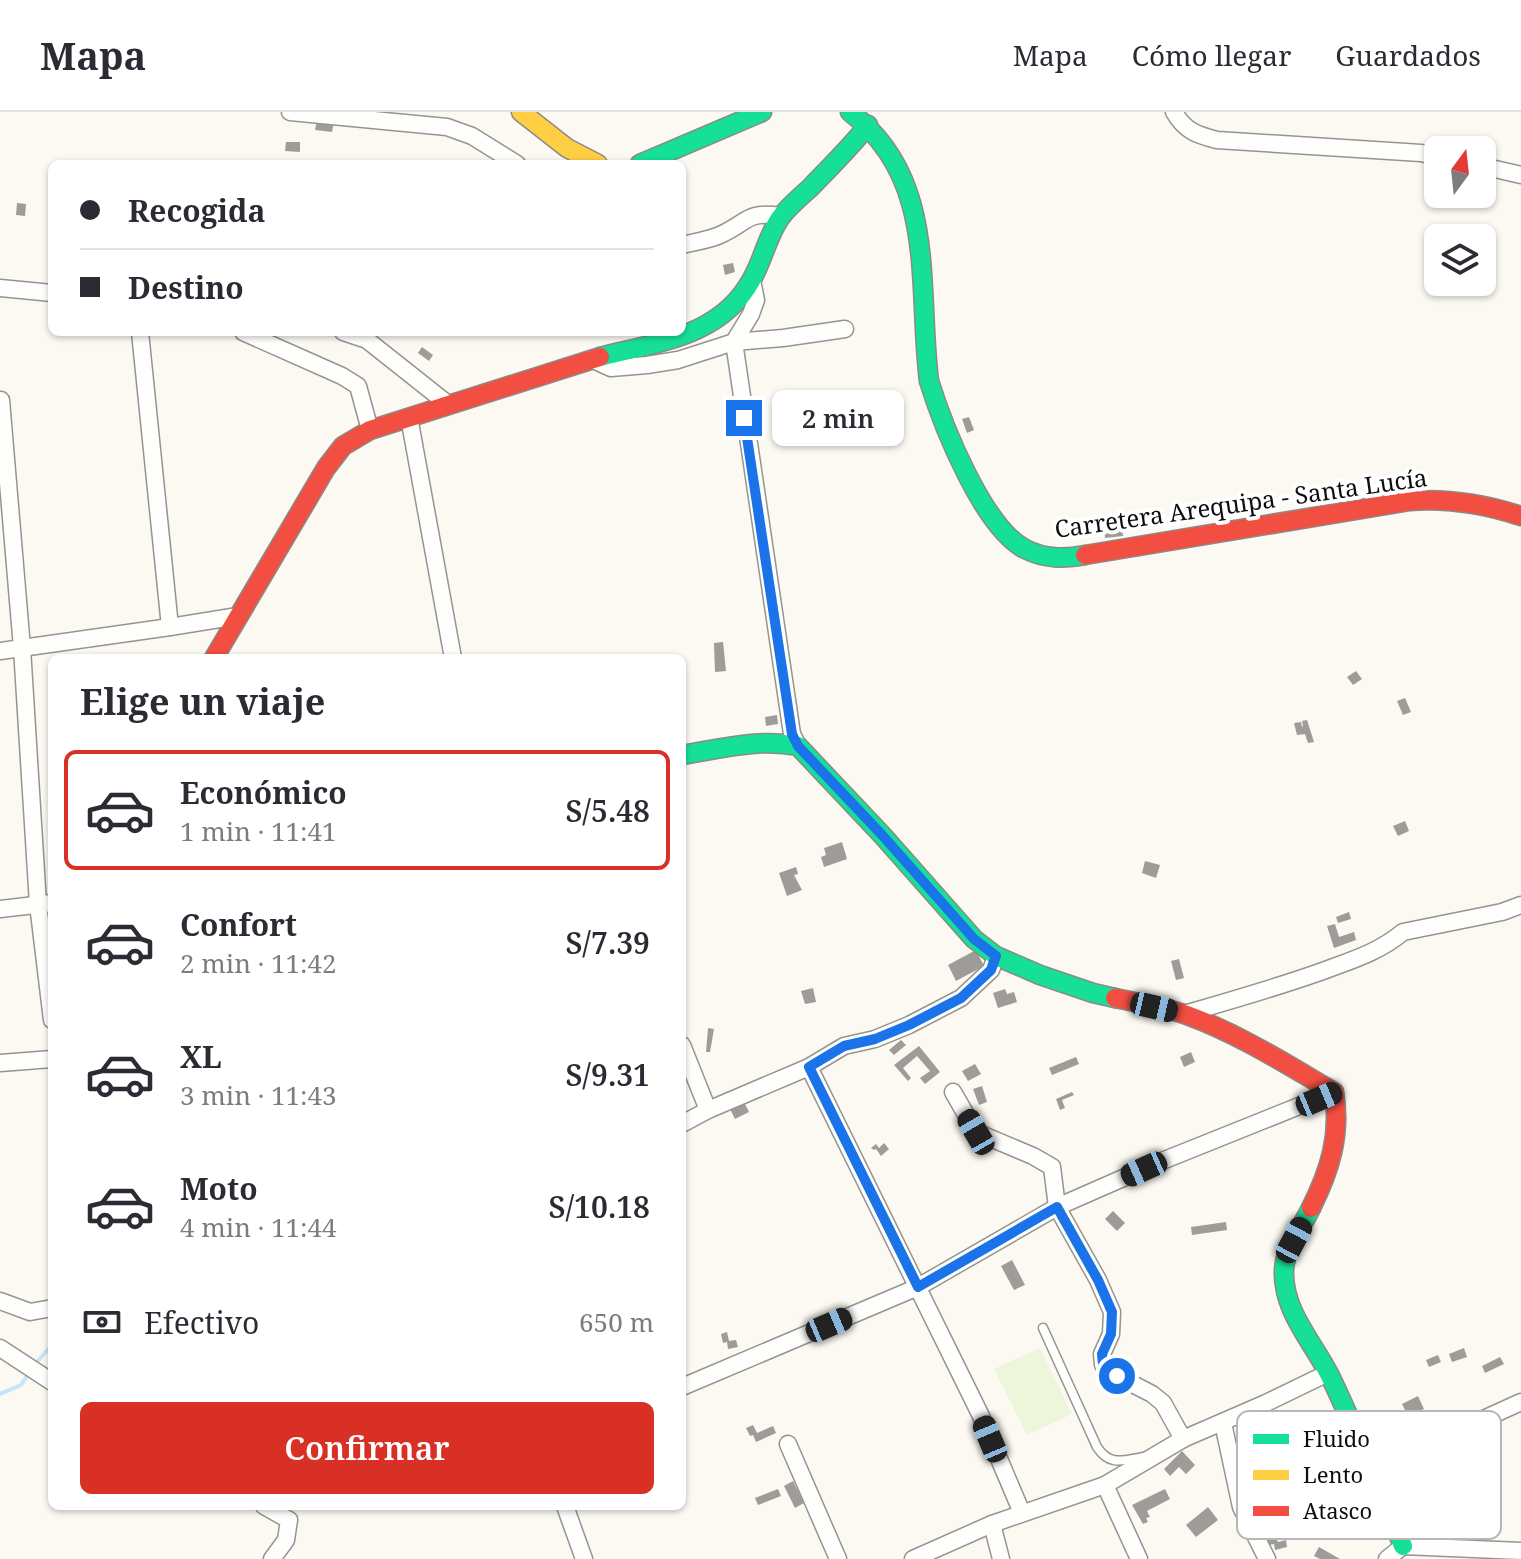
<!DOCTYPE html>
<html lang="es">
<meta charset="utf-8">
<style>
:root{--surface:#fff;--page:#f2f2f3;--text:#2b2b33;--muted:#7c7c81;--line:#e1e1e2;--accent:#d93025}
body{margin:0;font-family:"Noto Serif",serif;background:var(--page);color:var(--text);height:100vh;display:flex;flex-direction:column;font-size:30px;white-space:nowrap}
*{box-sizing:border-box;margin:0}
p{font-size:26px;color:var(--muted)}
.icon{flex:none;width:44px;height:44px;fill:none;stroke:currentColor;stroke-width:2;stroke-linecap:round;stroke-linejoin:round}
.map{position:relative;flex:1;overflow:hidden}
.details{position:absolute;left:48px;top:542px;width:638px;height:856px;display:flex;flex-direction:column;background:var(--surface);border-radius:12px;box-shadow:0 2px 6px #0004}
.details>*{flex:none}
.banner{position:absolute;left:48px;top:48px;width:638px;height:176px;border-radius:12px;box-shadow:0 2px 6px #0004;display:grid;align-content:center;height:176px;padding:0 32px;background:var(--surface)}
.needle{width:52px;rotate:15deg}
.tools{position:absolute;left:1424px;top:24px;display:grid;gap:16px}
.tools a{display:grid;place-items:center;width:72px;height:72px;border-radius:12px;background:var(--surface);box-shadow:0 2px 6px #0004;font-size:40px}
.end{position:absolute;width:36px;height:36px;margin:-18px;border:10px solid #1a73e8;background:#fff;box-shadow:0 0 0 4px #fff}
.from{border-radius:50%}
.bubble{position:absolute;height:56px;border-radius:12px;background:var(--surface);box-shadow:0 2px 6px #0004;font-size:26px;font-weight:600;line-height:56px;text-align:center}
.car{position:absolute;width:24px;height:48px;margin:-24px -12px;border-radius:10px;box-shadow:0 0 6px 2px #0007;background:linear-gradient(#222 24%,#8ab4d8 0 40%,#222 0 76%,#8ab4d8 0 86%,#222 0)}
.banner b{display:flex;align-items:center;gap:28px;height:76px;font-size:30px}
.banner b+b{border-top:2px solid var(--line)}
.banner i{width:20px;height:20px;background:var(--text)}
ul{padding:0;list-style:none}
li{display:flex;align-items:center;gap:24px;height:120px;margin:0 16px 12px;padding:0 16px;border:4px solid transparent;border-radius:12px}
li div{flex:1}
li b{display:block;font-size:30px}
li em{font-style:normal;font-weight:600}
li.active{border-color:var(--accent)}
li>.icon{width:72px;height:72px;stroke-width:1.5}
h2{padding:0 32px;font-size:36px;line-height:96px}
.pay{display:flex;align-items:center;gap:20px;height:88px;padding:0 32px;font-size:30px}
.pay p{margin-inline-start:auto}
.action{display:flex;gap:16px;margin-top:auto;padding:16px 32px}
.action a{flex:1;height:92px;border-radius:12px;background:var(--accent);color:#fff;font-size:32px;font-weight:600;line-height:92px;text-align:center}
header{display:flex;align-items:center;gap:48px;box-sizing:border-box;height:112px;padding:0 40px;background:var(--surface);border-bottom:2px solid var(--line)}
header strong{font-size:38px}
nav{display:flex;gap:44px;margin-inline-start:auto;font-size:28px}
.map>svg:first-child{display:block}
.pitch{fill:#edf5db}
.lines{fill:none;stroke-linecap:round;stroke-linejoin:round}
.stream{stroke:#c8e4f6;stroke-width:4}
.building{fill:#9e9c98}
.lane-casing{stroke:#959491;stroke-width:11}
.street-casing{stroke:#959491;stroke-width:19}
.fast-casing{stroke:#8b8a87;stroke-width:21}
.slow-casing{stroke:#8b8a87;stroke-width:21}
.jam-casing{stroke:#8b8a87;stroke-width:21}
.lane{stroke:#fefefd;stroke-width:8}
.street{stroke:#fefefd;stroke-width:16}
.fast{stroke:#16e098;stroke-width:18}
.slow{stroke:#ffcf43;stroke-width:18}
.jam{stroke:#f24e42;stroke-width:18}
.route{stroke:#1a73e8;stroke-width:10}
.labels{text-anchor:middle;stroke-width:8;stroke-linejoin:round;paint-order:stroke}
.street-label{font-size:24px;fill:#0e0e0e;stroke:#fff}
.key{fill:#fff;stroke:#b7b7b7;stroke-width:2}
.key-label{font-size:22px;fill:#0e0e0e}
</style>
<header>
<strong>Mapa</strong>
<nav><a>Mapa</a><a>Cómo llegar</a><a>Guardados</a></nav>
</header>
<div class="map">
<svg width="1521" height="1447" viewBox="0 0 1521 1447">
<rect width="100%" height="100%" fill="#fbf9f2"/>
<!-- pitch -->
<path class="pitch" d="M1040 1236 1072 1302 1027 1323 994 1257Z"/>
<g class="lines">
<!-- stream -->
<g class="stream">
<path d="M35 1252 52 1233"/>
<path d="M0 1282 21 1273 30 1259"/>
</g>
</g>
<!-- building -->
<g class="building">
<path d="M317 8 334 10 332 20 315 18Z"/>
<path d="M286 30H300V40L285 39Z"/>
<path d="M17 91 26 92 25 104 16 103Z"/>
<path d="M733 151 735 160 725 163 723 153Z"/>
<path d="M422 235 433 243 429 249 418 241Z"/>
<path d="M969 305 974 318 967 321 962 307Z"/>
<path d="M1122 415 1123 424 1105 426 1104 417Z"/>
<path d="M723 530 726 559 715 560 714 531Z"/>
<path d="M1356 559 1362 567 1353 573 1347 565Z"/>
<path d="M1405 586 1411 600 1403 603 1397 589Z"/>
<path d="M777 603 778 612 766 614 765 605Z"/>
<path d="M1307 608 1314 630 1308 631 1305 622 1297 623 1294 611 1301 610 1302 615 1303 614 1302 609Z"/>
<path d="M1405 709 1409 719 1398 724 1393 714Z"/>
<path d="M842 730 847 747 824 755 821 745 826 743 824 736Z"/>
<path d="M1145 749 1160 753 1156 766 1142 761Z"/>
<path d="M796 755 798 762 794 763 802 778 787 784 779 761Z"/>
<path d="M1349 800 1351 807 1338 811 1336 805Z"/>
<path d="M1335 812 1339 825 1354 820 1356 828 1334 836 1327 814Z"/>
<path d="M976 838 984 854 956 869 948 853Z"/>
<path d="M1179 847 1184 866 1176 868 1171 849Z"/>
<path d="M813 876 816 890 805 892 801 879Z"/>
<path d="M1005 877 1007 882 1014 880 1017 890 998 896 993 881Z"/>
<path d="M708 916 714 917 710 940H706Z"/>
<path d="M901 928 906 933 894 943 889 938Z"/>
<path d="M919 934 940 960 925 972 920 966 930 959 917 944 903 956 911 966 908 969 894 953Z"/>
<path d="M1191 940 1195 950 1184 955 1180 945Z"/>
<path d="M1076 945 1079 952 1052 963 1049 956Z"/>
<path d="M975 952 981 962 968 969 962 959Z"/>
<path d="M982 974 987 990 979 993 973 977Z"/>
<path d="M1072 980 1074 983 1062 988 1065 996 1060 998 1056 987Z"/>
<path d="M743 988 749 1000 735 1007 729 995Z"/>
<path d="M884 1031 889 1037 881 1044 876 1037 874 1038 871 1036 876 1032 879 1036Z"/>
<path d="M1113 1099 1125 1111 1117 1119 1105 1107Z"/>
<path d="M1226 1110 1227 1118 1192 1123 1191 1115Z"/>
<path d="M1012 1148 1025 1173 1014 1178 1001 1154Z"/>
<path d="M727 1220 729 1229 736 1228 738 1235 728 1237 727 1230 723 1231 721 1222Z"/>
<path d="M1464 1236 1467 1245 1452 1250 1449 1242Z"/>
<path d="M1438 1243 1441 1250 1429 1255 1426 1248Z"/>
<path d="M1500 1245 1504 1252 1485 1261 1482 1254Z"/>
<path d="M1418 1284 1424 1297 1420 1299 1427 1314 1418 1318 1411 1305 1409 1306 1402 1292Z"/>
<path d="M753 1313 757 1321 773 1314 776 1321 756 1330 753 1323 750 1324 746 1316Z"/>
<path d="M1182 1339 1195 1353 1186 1362 1179 1355 1170 1364 1164 1357Z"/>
<path d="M793 1369 804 1391 795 1396 784 1374Z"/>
<path d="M778 1377 781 1384 758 1393 755 1386Z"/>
<path d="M1165 1377 1170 1387 1147 1399 1150 1405 1146 1406 1148 1410 1143 1412 1132 1393Z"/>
<path d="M1208 1395 1218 1408 1196 1425 1186 1413Z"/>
<path d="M1272 1417 1275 1428H1277L1278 1430 1286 1428 1287 1435 1275 1438 1274 1432 1269 1433 1266 1419Z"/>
<path d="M1319 1435 1340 1447H1320L1314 1444Z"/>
</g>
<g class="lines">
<!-- lane casing -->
<g class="lane-casing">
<path id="lane" d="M1043 1216 1097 1335C1110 1355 1124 1348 1144 1345"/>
</g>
<!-- street casing -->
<g class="street-casing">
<g id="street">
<path d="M290 0 447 15 472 24 517 52"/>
<path d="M1174 0C1185 19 1197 23 1217 28L1421 41 1438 45"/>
<path d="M1482 54 1521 63"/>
<path d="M682 133C694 130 709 128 720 123 749 110 745 99 781 104"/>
<path d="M752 168 756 188 751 202 734 230 792 622 798 634"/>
<path d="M0 176 52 181"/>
<path d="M140 220 170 515"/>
<path d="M243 220 342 264 358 274 370 318"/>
<path d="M343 220 367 228 449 293"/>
<path d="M591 247 611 256 647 253 678 248 734 230 783 226 845 217"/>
<path d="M1 288 22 536 38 792 52 908"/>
<path d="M409 305 453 546"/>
<path d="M0 539 170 515 238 504"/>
<path d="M0 797 52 791"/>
<path d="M1184 902C1229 889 1275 876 1320 860 1349 849 1378 841 1403 820L1502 800 1521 793"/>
<path d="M682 933 708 998"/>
<path d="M0 951 52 947"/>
<path d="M809 955 980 1302 1022 1401"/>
<path d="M953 980 976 1020 1033 1044 1052 1055 1057 1095 1098 1168 1112 1200 1111 1222 1102 1242 1103 1253 1117 1264 1152 1282 1163 1291 1183 1327"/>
<path d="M682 1012 708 998 809 955 844 934 875 927 909 913 961 886 991 858 996 844"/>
<path d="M0 1189 30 1200 52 1196"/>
<path d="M0 1236 52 1270"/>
<path d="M682 1275 918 1175 1057 1095 1162 1049 1334 980"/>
<path d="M1223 1311 1241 1395 1267 1447"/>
<path d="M788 1332 838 1447"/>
<path d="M1373 1361 1444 1325 1521 1290"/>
<path d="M1105 1373 1139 1447"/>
<path d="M264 1394 289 1408 286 1428 272 1447"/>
<path d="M565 1394 584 1447"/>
<path d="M992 1412 1001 1447"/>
<path d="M913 1447 992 1412 1105 1373 1183 1327 1266 1291 1328 1261"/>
<path d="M1387 1447 1403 1434 1521 1439"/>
</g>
</g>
<!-- fast casing -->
<g class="fast-casing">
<g id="fast">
<path d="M850 0C938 67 917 172 929 269 943 314 983 415 1025 437 1045 447 1064 447 1085 443"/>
<path d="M640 52 762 0"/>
<path d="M600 245C657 230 721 225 752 167 763 148 767 125 780 106 788 95 800 85 810 76 830 55 850 36 868 13"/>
<path d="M682 643C720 637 759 626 798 634L883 724 974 827 996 844 1040 863 1093 881 1115 886"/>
<path d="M1311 1096C1302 1115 1285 1136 1284 1158 1282 1198 1313 1230 1330 1264 1357 1320 1380 1377 1403 1434"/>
</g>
</g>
<!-- slow casing -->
<g class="slow-casing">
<path id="slow" d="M521 0 567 36 598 52"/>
</g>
<!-- jam casing -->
<g class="jam-casing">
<g id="jam">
<path d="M1085 443 1410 389C1449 386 1484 392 1521 404"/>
<path d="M214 546 326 356 343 334 370 318 600 245"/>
<path d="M1115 886C1138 891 1164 895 1187 903 1239 922 1286 952 1334 980 1341 1023 1330 1058 1311 1096"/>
</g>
</g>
<!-- lane -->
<use href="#lane" class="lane"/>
<!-- street -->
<use href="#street" class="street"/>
<!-- fast -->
<use href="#fast" class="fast"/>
<!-- slow -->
<use href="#slow" class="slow"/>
<!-- jam -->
<use href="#jam" class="jam"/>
</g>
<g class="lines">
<!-- route -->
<path class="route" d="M744 306 792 622 798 634 883 724 974 827 996 844 991 858 961 886 909 913 875 927 844 934 809 955 918 1175 1057 1095 1098 1168 1112 1200 1111 1222 1102 1242 1103 1253 1117 1264"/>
</g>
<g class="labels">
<!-- street labels -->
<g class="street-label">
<text transform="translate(1241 392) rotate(-8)" y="8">Carretera Arequipa - Santa Lucía</text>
</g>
</g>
<!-- legend -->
<rect x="1237" y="1299" width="264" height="128" rx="12" class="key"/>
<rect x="1253" y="1322" width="36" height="10" fill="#16e098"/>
<rect x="1253" y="1358" width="36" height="10" fill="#ffcf43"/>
<rect x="1253" y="1394" width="36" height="10" fill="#f24e42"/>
<g class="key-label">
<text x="1303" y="1335">Fluido</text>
<text x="1303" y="1371">Lento</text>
<text x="1303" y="1407">Atasco</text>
</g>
</svg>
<div class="tools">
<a><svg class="needle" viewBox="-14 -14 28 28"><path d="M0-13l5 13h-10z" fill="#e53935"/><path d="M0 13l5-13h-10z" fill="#7c7c81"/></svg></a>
<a><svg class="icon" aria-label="layers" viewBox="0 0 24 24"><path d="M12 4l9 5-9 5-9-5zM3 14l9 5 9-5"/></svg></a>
</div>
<i class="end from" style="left:1117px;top:1264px"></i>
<i class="end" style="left:744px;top:306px"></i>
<div class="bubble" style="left:772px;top:278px;width:132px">2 min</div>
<i class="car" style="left:1154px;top:895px;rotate:103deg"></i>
<i class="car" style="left:1319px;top:987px;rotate:67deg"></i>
<i class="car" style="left:976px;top:1020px;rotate:330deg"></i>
<i class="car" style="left:1144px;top:1057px;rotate:246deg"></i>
<i class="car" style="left:1294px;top:1128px;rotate:28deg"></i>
<i class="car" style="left:829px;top:1213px;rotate:67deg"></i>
<i class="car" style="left:990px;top:1327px;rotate:337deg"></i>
<div class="banner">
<b><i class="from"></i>Recogida</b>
<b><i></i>Destino</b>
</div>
<section class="details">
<h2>Elige un viaje</h2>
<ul>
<li class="active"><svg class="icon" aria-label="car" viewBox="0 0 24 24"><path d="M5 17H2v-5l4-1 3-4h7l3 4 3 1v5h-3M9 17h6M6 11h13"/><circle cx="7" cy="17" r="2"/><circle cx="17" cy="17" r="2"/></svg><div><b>Económico</b><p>1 min · 11:41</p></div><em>S/5.48</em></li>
<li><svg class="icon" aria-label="car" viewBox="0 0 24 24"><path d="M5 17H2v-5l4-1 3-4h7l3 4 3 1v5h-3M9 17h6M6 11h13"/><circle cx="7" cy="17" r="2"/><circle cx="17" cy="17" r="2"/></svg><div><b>Confort</b><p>2 min · 11:42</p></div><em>S/7.39</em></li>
<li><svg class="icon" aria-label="car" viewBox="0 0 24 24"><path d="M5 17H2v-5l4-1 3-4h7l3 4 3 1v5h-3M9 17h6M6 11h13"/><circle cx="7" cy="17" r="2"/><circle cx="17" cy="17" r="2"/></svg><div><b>XL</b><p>3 min · 11:43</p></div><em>S/9.31</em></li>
<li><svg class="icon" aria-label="car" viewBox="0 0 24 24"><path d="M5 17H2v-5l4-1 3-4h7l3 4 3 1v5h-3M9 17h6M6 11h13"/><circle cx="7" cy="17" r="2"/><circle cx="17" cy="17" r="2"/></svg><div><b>Moto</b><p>4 min · 11:44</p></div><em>S/10.18</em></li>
</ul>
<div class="pay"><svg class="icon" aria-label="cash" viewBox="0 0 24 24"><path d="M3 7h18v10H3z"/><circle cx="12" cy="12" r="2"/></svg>Efectivo<p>650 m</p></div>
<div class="action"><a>Confirmar</a></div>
</section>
</div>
